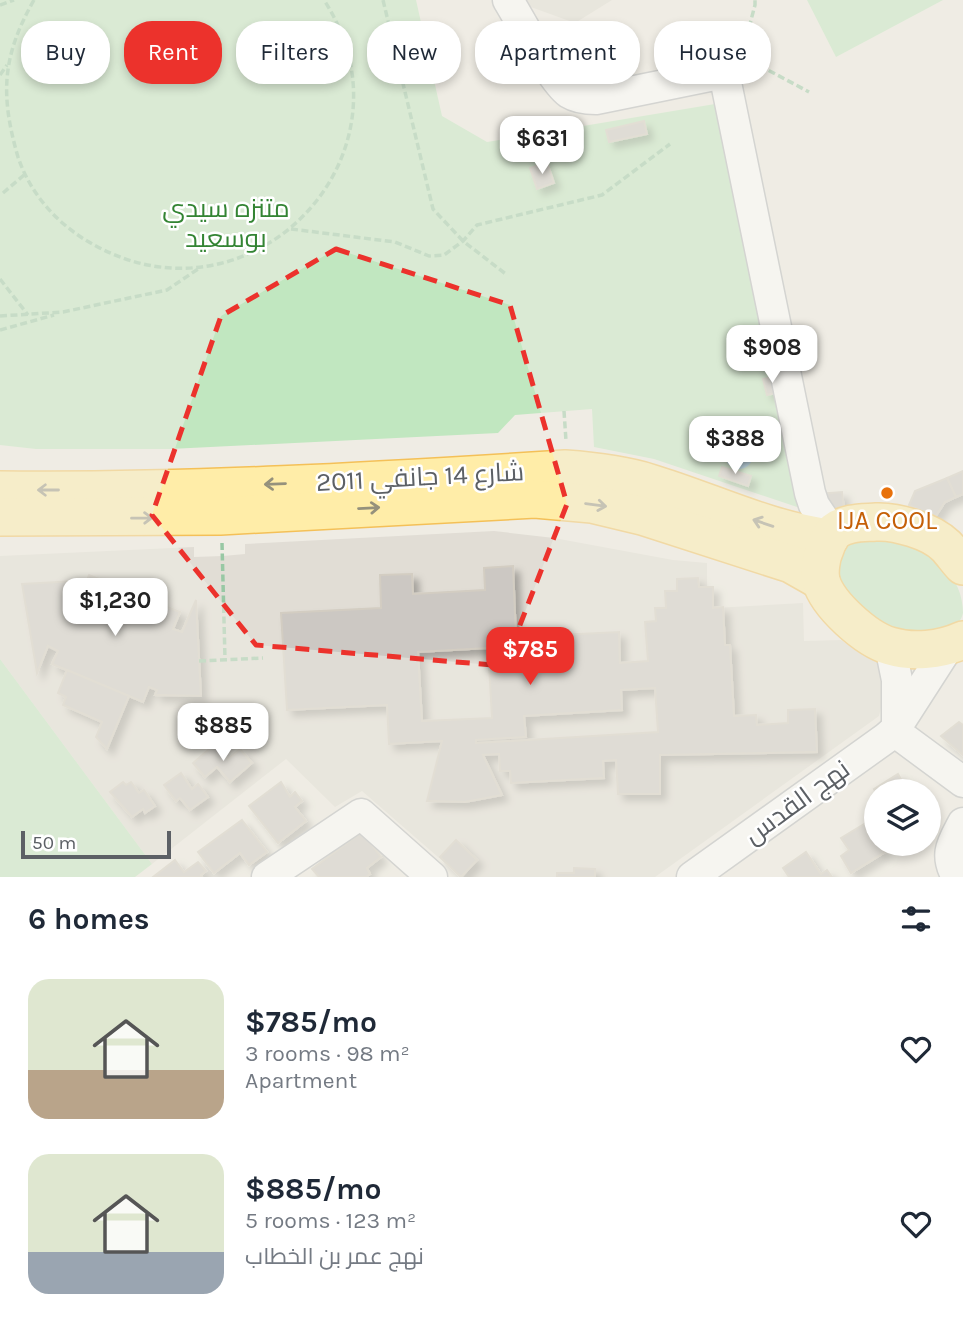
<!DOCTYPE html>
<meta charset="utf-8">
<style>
:root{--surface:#fff;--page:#f2f2f3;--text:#1f2937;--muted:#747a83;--accent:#ec322c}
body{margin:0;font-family:Karla,Cairo,sans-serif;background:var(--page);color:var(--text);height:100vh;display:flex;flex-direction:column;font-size:26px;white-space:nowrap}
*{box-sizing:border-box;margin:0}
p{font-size:23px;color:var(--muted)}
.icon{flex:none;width:38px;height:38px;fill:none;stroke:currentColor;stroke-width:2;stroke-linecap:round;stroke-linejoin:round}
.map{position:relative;height:877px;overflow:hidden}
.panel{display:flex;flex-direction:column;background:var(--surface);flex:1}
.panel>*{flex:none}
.guide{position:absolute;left:21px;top:21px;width:922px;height:63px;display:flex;gap:14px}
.fabs{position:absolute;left:864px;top:779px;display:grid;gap:14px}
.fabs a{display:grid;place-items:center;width:77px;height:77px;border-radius:50%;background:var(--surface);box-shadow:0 4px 10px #0003;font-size:35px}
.scale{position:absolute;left:21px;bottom:18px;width:150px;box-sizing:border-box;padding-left:7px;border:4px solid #5c6065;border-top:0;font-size:19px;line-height:24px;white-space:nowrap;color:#5c6065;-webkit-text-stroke:5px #fff;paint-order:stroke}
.price{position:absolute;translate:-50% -60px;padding:0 16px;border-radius:14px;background:#fff;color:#222;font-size:23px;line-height:46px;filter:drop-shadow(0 2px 4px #0008)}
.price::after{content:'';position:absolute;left:50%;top:42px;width:21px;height:16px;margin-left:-10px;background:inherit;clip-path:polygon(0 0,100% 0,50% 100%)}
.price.selected{background:var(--accent);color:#fff}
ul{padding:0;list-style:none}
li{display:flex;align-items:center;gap:21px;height:175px;padding:0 28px}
li span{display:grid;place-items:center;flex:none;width:196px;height:140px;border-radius:21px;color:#555}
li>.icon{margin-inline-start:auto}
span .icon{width:84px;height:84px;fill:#fffc;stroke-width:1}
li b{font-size:30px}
h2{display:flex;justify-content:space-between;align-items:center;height:84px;padding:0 28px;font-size:30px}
.chip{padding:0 24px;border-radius:28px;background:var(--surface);box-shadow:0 4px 10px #0003;font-size:24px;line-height:63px}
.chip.selected{background:var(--accent);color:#fff}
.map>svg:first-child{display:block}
.education{fill:#e1ddd5}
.green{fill:#c1e7c0}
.water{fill:#a3dbff}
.building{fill:#ccc8c3;stroke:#d3cdc2;stroke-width:2;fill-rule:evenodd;filter:url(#shadow)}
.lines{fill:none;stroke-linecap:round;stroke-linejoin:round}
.minor-casing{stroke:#b4b7bb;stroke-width:33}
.major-casing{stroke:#f4c058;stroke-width:40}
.path{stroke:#98c8a4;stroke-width:3.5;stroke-dasharray:7 3.5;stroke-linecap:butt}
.minor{stroke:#fff;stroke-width:30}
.major{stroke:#ffeda8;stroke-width:37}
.oneway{stroke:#95917c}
.marked{fill:none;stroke:#ec322c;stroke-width:5;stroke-dasharray:14 9;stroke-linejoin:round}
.food-dot{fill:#e8710a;stroke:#fff;stroke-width:2.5}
.labels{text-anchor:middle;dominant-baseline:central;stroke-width:5;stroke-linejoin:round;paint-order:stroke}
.park-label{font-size:26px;fill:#338433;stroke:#fff}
.street-label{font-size:26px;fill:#5c6065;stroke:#fff}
.food-label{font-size:26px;fill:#c56008;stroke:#fff}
</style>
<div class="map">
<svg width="963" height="877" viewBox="0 0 963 877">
<defs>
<filter id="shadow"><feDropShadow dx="6" dy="6" stdDeviation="3.5" flood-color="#0004"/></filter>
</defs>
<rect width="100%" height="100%" fill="#efece4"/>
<g class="education">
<polygon points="525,0 612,0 575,23 528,6"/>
<polygon points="494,531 554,538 673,560 707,563 707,586 713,587 714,608 803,603 804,641 841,640 861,654 871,655 881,664 886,687 879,716 655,877 461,877 362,791 335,807 286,759 152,864 0,659 0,556 194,547 194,557 223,556 245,554 245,544"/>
</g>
<g class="green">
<polygon points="0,0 416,0 442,116 487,142 715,104 801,505 797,507 654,459 594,447 592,409 515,415 498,433 170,449 36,449 0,445"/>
<polygon points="807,0 943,0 836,57"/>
<path d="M 910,535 C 934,556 963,576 963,613 C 962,619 956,626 952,632 L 892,636 L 835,582 L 844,542 Z"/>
<polygon points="0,659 152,864 135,877 0,877"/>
</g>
<circle class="water" cx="739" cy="455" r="14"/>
<g class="building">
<polygon points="644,121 647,134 609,142 606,130"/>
<polygon points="547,162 554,183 537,189 530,168"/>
<polygon points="777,376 780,392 767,395 763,379"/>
<polygon points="722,467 751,476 748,486 719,476"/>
<polygon points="963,471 963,494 956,497 947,478"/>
<polygon points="947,478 956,497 945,502 935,517 909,505 915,491"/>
<polygon points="842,492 844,509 819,510 817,494"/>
<path d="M 513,566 L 516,637 L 619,632 L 620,663 L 648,661 L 645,622 L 656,621 L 655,608 L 666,608 L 665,591 L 677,591 L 677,579 L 698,578 L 699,587 L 713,587 L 713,608 L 723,607 L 725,645 L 730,645 L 734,716 L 756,715 L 757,725 L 788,723 L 788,710 L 815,709 L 817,752 L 660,755 L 660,794 L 618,794 L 616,760 L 603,761 L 604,778 L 511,783 L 510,771 L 500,771 L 499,754 L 483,755 L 502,795 L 465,802 L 427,801 L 442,741 L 389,744 L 387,705 L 287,710 L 281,613 L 381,608 L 380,575 L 412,574 L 413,594 L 485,590 L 484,568 ZM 488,648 L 492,718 L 422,721 L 418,652 ZM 655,688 L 658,732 L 476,743 L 476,740 L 526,737 L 524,716 L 622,710 L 621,690 Z"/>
<polygon points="89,575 180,612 173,629 182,632 196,600 201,696 155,695 157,690 149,687 143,702 52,664 58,651 48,646 37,673 22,584 75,581 70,594 80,598"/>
<polygon points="67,670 129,696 107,749 96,737 102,722 63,705 66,697 58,693"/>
<polygon points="959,722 963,725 963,755 941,736"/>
<polygon points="215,744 228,759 240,749 252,763 230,782 217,767 205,777 193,763"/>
<polygon points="181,773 192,789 198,784 208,797 190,810 180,798 176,801 164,785"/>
<polygon points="898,774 908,791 877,791 877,794 874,789"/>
<polygon points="123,782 126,785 131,782 139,793 144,790 155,806 145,813 143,809 132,817 110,792"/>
<polygon points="281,782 290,797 295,792 302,801 295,807 306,821 278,843 249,806"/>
<polygon points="242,820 267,852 249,865 240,853 214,873 198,852"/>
<polygon points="866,823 877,844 885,852 851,873 841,856 849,850 841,838"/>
<polygon points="362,832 381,857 367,868 370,874 366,877 319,877 312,869"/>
<polygon points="456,840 477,860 461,877 440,857"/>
<polygon points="806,852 821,874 827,870 832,877 789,877 783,868"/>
<polygon points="175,860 184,872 198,862 206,871 201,875 202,877 153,877"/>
<polygon points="574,868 595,869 595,877 557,877 557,873 574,873"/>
</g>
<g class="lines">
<defs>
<g id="minor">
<path d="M 508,0 C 521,21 552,81 569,93 C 577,98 586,99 596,99 L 724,73 L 810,493 L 814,505 L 832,532"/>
<polyline points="890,646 897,680 897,723"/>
<polyline points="894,731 963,782"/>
<polyline points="267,877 361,814 432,877"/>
<polyline points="692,877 886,738 894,731 948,647"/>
<path d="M 957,877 C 944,854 952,844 963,823"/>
</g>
<g id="major">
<path d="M 0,490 C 188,492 377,481 565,469 C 593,471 622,474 650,483 C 710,501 767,530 830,538"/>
<polyline points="0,517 220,516 535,499 592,504 642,516 791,564 821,581"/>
<path d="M 963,566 C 957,560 952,552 946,546 C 931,531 896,521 876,522 C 862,523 847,522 835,531 C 830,535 827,543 825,549 C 821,557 819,572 821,581 C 828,605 866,639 890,646 C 913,653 941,650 963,640"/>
</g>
</defs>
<use href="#minor" class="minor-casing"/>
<use href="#major" class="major-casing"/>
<g class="path">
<path d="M 34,0 C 2,56 0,95 18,157 C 31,196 60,227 96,246 C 255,332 423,152 324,0"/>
<polyline points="383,0 433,209 463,241 507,275"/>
<polyline points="0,5 14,0"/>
<polyline points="741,58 755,5 755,0"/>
<polyline points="748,68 768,70 809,92"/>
<polyline points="0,75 7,65"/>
<polyline points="3,193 24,175"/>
<polyline points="291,229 395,242 429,256 444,255 463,241 477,225 602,195 670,144"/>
<polyline points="0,279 28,315"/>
<polyline points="0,316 63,312 167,290 198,269"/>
<polyline points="0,330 54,315"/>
<polyline points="564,411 566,441"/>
<polyline points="222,543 225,659"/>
<polyline points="199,661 263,658"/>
</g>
<use href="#minor" class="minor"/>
<use href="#major" class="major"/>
</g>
<defs><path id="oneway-shaft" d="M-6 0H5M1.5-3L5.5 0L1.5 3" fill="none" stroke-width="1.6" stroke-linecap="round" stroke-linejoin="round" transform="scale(1.75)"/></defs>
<g class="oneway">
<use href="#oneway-shaft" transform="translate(275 484) rotate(178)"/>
<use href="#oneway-shaft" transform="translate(48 490) rotate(180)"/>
<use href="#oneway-shaft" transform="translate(596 505) rotate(8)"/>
<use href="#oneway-shaft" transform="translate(369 508) rotate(-3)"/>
<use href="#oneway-shaft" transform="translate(142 518) rotate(-1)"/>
<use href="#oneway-shaft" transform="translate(763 523) rotate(-161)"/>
</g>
<path d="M0 0H963V877H0ZM 336,249 L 510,305 L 567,504 L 504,666 L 256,645 L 152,515 L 221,316 Z" fill="#efece4" fill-opacity=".55" fill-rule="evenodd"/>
<path class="marked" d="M 336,249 L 510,305 L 567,504 L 504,666 L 256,645 L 152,515 L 221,316 Z"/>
<circle class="food-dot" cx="887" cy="493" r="7"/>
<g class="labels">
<g class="park-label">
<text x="226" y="208">متنزه سيدي<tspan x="226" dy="30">بوسعيد</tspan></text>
</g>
<g class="street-label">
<text transform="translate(420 477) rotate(-3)">شارع 14 جانفي 2011</text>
<text transform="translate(797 802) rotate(-36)">نهج القدس</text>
</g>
<g class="food-label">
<text x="887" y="520">IJA COOL</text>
</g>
</g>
</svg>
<div class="fabs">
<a><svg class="icon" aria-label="layers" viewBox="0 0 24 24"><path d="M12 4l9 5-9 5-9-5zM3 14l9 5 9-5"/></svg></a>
</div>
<div class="scale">50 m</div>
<b class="price" style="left:542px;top:176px">$631</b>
<b class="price" style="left:772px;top:385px">$908</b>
<b class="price" style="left:735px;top:476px">$388</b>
<b class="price" style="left:115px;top:638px">$1,230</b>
<b class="price selected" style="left:530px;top:687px">$785</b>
<b class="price" style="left:223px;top:763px">$885</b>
<div class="guide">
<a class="chip">Buy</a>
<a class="chip selected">Rent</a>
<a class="chip">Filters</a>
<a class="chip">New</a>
<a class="chip">Apartment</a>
<a class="chip">House</a>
</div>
</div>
<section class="panel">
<h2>6 homes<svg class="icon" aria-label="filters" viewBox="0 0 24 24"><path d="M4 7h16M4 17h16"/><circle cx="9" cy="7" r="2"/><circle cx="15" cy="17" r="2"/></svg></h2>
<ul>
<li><span style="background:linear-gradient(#dfe7d0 65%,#b9a48a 0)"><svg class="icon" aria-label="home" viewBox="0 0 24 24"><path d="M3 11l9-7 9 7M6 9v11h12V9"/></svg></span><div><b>$785/mo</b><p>3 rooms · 98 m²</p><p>Apartment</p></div><svg class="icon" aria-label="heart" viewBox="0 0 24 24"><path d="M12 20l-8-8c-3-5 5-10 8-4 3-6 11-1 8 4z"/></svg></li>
<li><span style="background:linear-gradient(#dfe7d0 70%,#9aa5b1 0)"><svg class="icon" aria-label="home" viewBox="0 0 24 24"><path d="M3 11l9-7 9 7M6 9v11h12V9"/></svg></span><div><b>$885/mo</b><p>5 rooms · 123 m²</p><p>نهج عمر بن الخطاب</p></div><svg class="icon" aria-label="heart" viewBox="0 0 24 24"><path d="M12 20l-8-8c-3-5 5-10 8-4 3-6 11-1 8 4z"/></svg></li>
</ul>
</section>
